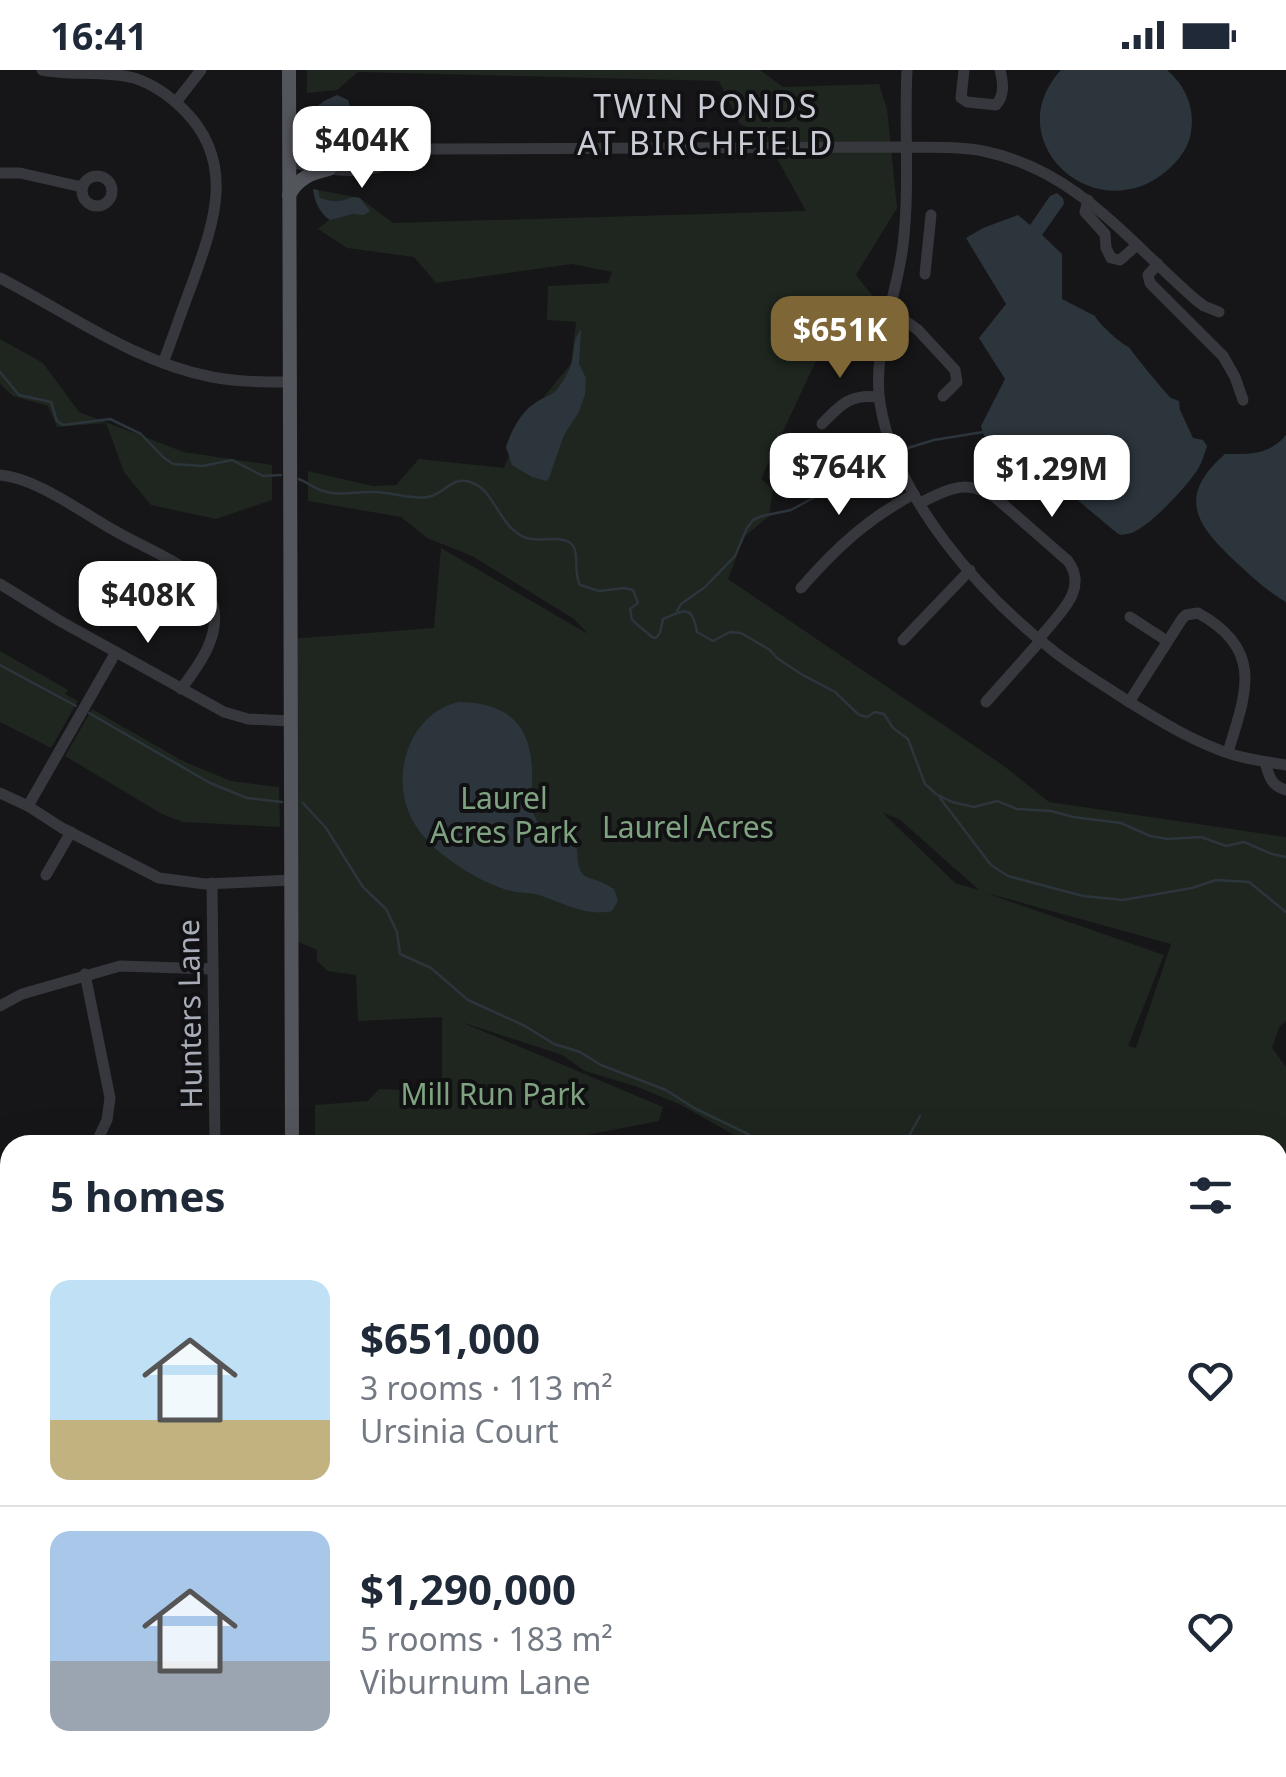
<!DOCTYPE html>
<meta charset="utf-8">
<style>
:root{--surface:#fff;--page:#f2f2f3;--text:#1f2937;--muted:#747a83;--line:#e0e1e3;--accent:#7e6636}
body{margin:0;font-family:"Noto Sans",sans-serif;background:var(--page);color:var(--text);height:100vh;display:flex;flex-direction:column;font-size:38px;white-space:nowrap}
*{box-sizing:border-box;margin:0}
p{font-size:32px;color:var(--muted)}
.icon{flex:none;width:55px;height:55px;fill:none;stroke:currentColor;stroke-width:2;stroke-linecap:round;stroke-linejoin:round}
.map{position:relative;flex:1;overflow:hidden}
.panel{position:absolute;left:0px;top:1065px;width:1288px;height:642px;display:flex;flex-direction:column;background:var(--surface);border-radius:30px 30px 0 0;box-shadow:0 10px 40px #0002}
.panel>*{flex:none}
.price{position:absolute;translate:-50% -85px;padding:0 22px;border-radius:20px;background:#fff;color:#222;font-size:32px;line-height:65px;filter:drop-shadow(0 2px 5px #0008)}
.price::after{content:'';position:absolute;left:50%;top:60px;width:30px;height:22px;margin-left:-15px;background:inherit;clip-path:polygon(0 0,100% 0,50% 100%)}
.price.active{background:var(--accent);color:#fff}
ul{padding:0;list-style:none}
li{display:flex;align-items:center;gap:30px;height:250px;padding:0 50px}
li+li{border-top:2px solid var(--line)}
li span{display:grid;place-items:center;flex:none;width:280px;height:200px;border-radius:20px;color:#555}
li>.icon{margin-inline-start:auto}
span .icon{width:120px;height:120px;fill:#fffc;stroke-width:1}
li b{font-size:42px}
h2{display:flex;justify-content:space-between;align-items:center;height:120px;padding:0 50px;font-size:42px}
.status{display:flex;justify-content:space-between;align-items:center;height:70px;padding:0 50px;background:var(--surface);direction:ltr}
.status svg{height:28px;fill:currentColor}
.map>svg:first-child{display:block}
.green{fill:#1e261f;fill-rule:evenodd}
.water{fill:#2c353c}
.lines{fill:none;stroke-linecap:round;stroke-linejoin:round}
.stream{stroke:#2c353c;stroke-width:2.5}
.minor{stroke:#37383d;stroke-width:11}
.major{stroke:#53555c;stroke-width:14}
.labels{text-anchor:middle;dominant-baseline:central;stroke-width:8;stroke-linejoin:round;paint-order:stroke}
.park-label{font-size:30px;fill:#7fa381;stroke:#111113}
.street-label{font-size:30px;fill:#a8adb8;stroke:#111113}
.neighbourhood-label{font-size:32px;letter-spacing:2.5px;fill:#c9ccd4;stroke:#111113}
</style>
<div class="status"><b>16:41</b><svg viewBox="0 0 49 12"><path d="M0 12V9h3v3zM5 12V6h3v6zM10 12V3h3v9zM15 12V0h3v12zM26 1h20v11H26zM47 4h2v5h-2z"/></svg></div>
<div class="map">
<svg width="1286" height="1707" viewBox="0 0 1286 1707">
<rect width="100%" height="100%" fill="#161618"/>
<g class="green">
<path d="M 307,0 L 760,0 L 783,17 L 879,14 L 887,39 L 897,138 L 856,205 L 876,230 L 840,247 L 821,280 L 761,409 L 773,419 L 769,446 L 744,467 L 728,509 L 1004,696 L 1049,732 L 1286,767 L 1286,951 L 1279,957 L 1272,978 L 1286,997 L 1286,1550 L 1278,1564 L 1278,1075 L 752,1075 L 679,1034 L 635,1016 L 585,1001 L 562,985 L 461,952 L 663,1037 L 659,1051 L 581,1066 L 568,1075 L 315,1075 L 315,1035 L 368,1031 L 379,1019 L 442,1022 L 442,947 L 358,951 L 356,905 L 328,901 L 317,891 L 317,880 L 292,869 L 290,569 L 434,558 L 441,478 L 588,564 L 574,549 L 472,486 L 427,468 L 401,447 L 308,431 L 308,401 L 373,416 L 396,415 L 419,389 L 504,398 L 522,353 L 571,294 L 576,252 L 547,250 L 548,216 L 608,213 L 612,202 L 572,194 L 436,213 L 414,187 L 347,178 L 318,159 L 330,149 L 313,119 L 360,128 L 393,153 L 806,141 L 764,65 L 740,54 L 719,11 L 358,2 L 337,20 L 307,23 ZM 883,743 L 899,749 L 979,820 L 955,813 ZM 986,823 L 1171,874 L 1136,978 L 1128,976 L 1164,885 Z"/>
<polygon points="0,269 43,293 79,342 184,382 272,395 272,430 216,449 151,435 124,402 106,353 57,357 48,336 13,326 0,314"/>
<polygon points="0,581 68,620 65,624 78,631 51,678 0,652"/>
<polygon points="92,639 183,691 231,711 279,717 280,757 183,752 162,744 65,686"/>
<polygon points="0,1321 10,1330 10,1682 0,1682"/>
<polygon points="341,1698 1193,1698 1185,1707 375,1707"/>
</g>
<g class="water">
<path d="M 1061,0 L 1167,0 C 1186,16 1195,38 1191,62 C 1188,81 1175,95 1160,106 C 1089,156 998,68 1061,0 Z"/>
<path d="M 337,25 L 348,30 L 353,46 L 351,50 C 340,56 325,56 315,49 L 314,39 L 324,31 Z"/>
<path d="M 313,119 L 318,120 L 320,128 C 325,129 331,132 337,131 C 347,131 350,125 360,128 L 370,141 L 364,145 L 353,144 L 330,150 C 320,144 314,130 313,119 Z"/>
<path d="M 1057,123 L 1063,128 L 1064,134 L 1042,165 L 1062,184 L 1062,229 L 1095,246 C 1098,253 1122,275 1129,277 C 1131,281 1167,325 1171,328 C 1174,329 1176,330 1179,331 L 1180,340 L 1193,368 L 1203,370 L 1207,376 C 1205,383 1202,392 1198,399 C 1188,415 1146,462 1127,464 C 1119,466 1119,464 1112,459 L 1017,379 L 998,366 L 984,366 L 981,356 L 1005,309 L 979,268 L 1006,234 L 966,168 L 983,158 L 1018,145 L 1030,155 L 1050,126 Z"/>
<path d="M 581,260 L 579,294 L 586,308 L 585,324 L 579,342 L 564,365 L 549,408 L 546,411 L 532,407 L 512,395 L 506,377 C 512,359 521,341 538,331 C 545,327 553,325 558,318 C 562,313 568,303 570,297 C 576,284 571,271 581,260 Z"/>
<path d="M 1286,365 L 1286,532 C 1268,522 1252,507 1237,493 C 1196,455 1176,427 1225,384 C 1250,384 1269,385 1286,365 Z"/>
<path d="M 459,632 C 509,633 532,655 532,705 C 533,717 529,733 534,745 C 542,763 562,768 577,779 C 578,817 588,801 614,819 L 618,831 L 612,841 C 587,847 563,833 539,825 C 531,823 524,823 516,822 C 490,817 462,800 442,784 C 429,774 415,758 409,743 C 391,700 412,642 459,632 Z"/>
</g>
<g class="lines">
<g class="stream">
<polyline points="0,302 19,325 51,332 57,351 63,355 110,349 141,364 163,387 173,394 203,396 232,390 263,406 281,405"/>
<polyline points="898,381 934,370 983,362"/>
<path d="M 299,409 C 306,412 313,417 320,420 C 338,427 356,421 374,422 C 392,422 410,430 428,427 C 445,424 451,406 470,412 C 492,418 498,450 517,463 C 529,472 540,469 554,469 C 588,468 570,498 580,515 L 599,521 L 624,518 L 633,520 L 638,533 L 630,539 L 632,550 L 652,567 L 656,568 L 660,563 L 663,549 C 685,540 692,534 697,562 L 713,571 L 730,562 L 741,563 L 770,580 L 777,588 L 801,604 L 835,622 L 859,645 L 867,647 L 875,642 L 884,644 L 893,658 L 908,669 L 925,714 L 936,724 L 952,732 L 974,737 L 997,731 L 1017,739 L 1051,741 L 1073,747 L 1121,753 L 1150,766 L 1168,769 L 1201,767 L 1226,776 L 1244,772 L 1272,784 L 1286,787"/>
<polyline points="677,541 681,534 705,517 735,486 747,458 753,450 762,446 791,440 862,401 871,392 891,383"/>
<polyline points="0,595 76,636"/>
<polyline points="89,643 210,713 247,728 282,732"/>
<polyline points="940,728 991,795 1008,806 1083,826 1123,830 1192,818 1216,810 1249,812 1286,842"/>
<polyline points="303,733 326,758 363,817 386,839 397,862 400,884 431,898 468,930 525,956 554,974 580,982 601,995 666,1020 694,1038 748,1064 762,1075"/>
<polyline points="904,1075 920,1046"/>
<polyline points="0,1475 10,1488"/>
<polyline points="997,1698 1008,1707"/>
<polyline points="656,1701 666,1705 705,1698"/>
</g>
<g class="minor">
<path d="M 42,0 C 72,6 104,0 134,8 C 153,14 171,27 185,41 C 237,94 213,155 192,214 C 182,240 173,267 163,293"/>
<path d="M 907,0 C 904,58 910,117 903,175 C 897,227 872,280 880,333 C 895,429 981,525 1056,583 C 1078,600 1102,614 1126,630 C 1160,651 1195,673 1234,685 C 1251,690 1269,692 1286,695"/>
<path d="M 964,0 L 961,28 L 967,32 L 996,35 C 1005,25 1003,12 1000,0"/>
<polyline points="176,32 201,0"/>
<path d="M 290,75 L 425,79 L 906,77 C 931,78 958,76 983,81 C 1077,100 1128,171 1196,230 L 1204,236 L 1219,242"/>
<path d="M 289,92 C 345,103 368,107 421,81"/>
<polyline points="0,103 20,103 82,117"/>
<circle cx="97" cy="121" r="15"/>
<polyline points="1088,130 1085,142 1105,164 1106,178 1111,188 1120,190 1137,175"/>
<polyline points="1158,194 1148,205 1150,213 1223,286 1235,307 1243,330"/>
<polyline points="925,204 931,145"/>
<path d="M 0,208 C 70,244 134,292 212,307 C 238,312 265,312 291,312"/>
<polyline points="888,249 907,252 918,260 955,300 957,312 943,326"/>
<path d="M 822,354 C 841,334 850,324 879,327"/>
<path d="M 0,405 C 37,408 84,444 117,462 C 143,477 175,489 197,509 C 205,516 210,525 213,535 C 221,566 199,595 181,619"/>
<path d="M 920,433 C 949,419 966,408 996,428 L 1068,491 C 1090,521 1056,546 1039,569"/>
<polyline points="0,514 60,551 224,642 248,649 291,651"/>
<path d="M 801,518 C 836,478 867,449 914,424"/>
<polyline points="1130,547 1167,571"/>
<polyline points="903,570 970,500"/>
<polyline points="986,632 1041,570"/>
<path d="M 1129,632 L 1182,549 L 1186,545 L 1198,543 C 1265,580 1246,623 1228,682"/>
<path d="M 1265,692 C 1269,706 1271,716 1286,720"/>
<polyline points="0,723 28,736 62,758 159,808 205,814 292,810"/>
<polyline points="28,736 116,582"/>
<polyline points="46,805 71,762"/>
<polyline points="212,813 215,1075"/>
<polyline points="85,904 110,1028 107,1050 97,1071"/>
<polyline points="0,936 22,924 120,896 213,899"/>
<polyline points="0,1240 10,1250"/>
<polyline points="1278,1568 1286,1553"/>
<polyline points="1188,1707 1195,1698"/>
</g>
<g class="major">
<polyline points="289,0 292,1075"/>
<path d="M 289,125 C 298,108 311,103 329,99"/>
<polyline points="293,1698 293,1707"/>
</g>
</g>
<g class="labels">
<g class="park-label">
<text x="504" y="727">Laurel<tspan x="504" dy="34">Acres Park</tspan></text>
<text x="688" y="756">Laurel Acres</text>
<text x="493" y="1023">Mill Run Park</text>
</g>
<g class="street-label">
<text transform="translate(189 944) rotate(-91)">Hunters Lane</text>
</g>
<g class="neighbourhood-label">
<text x="706" y="35">TWIN PONDS<tspan x="706" dy="37">AT BIRCHFIELD</tspan></text>
</g>
</g>
</svg>
<b class="price" style="left:362px;top:121px">$404K</b>
<b class="price active" style="left:840px;top:311px">$651K</b>
<b class="price" style="left:839px;top:448px">$764K</b>
<b class="price" style="left:1052px;top:450px">$1.29M</b>
<b class="price" style="left:148px;top:576px">$408K</b>
<section class="panel">
<h2>5 homes<svg class="icon" aria-label="filters" viewBox="0 0 24 24"><path d="M4 7h16M4 17h16"/><circle cx="9" cy="7" r="2"/><circle cx="15" cy="17" r="2"/></svg></h2>
<ul>
<li><span style="background:linear-gradient(#bfe0f5 70%,#c2b280 0)"><svg class="icon" aria-label="home" viewBox="0 0 24 24"><path d="M3 11l9-7 9 7M6 9v11h12V9"/></svg></span><div><b>$651,000</b><p>3 rooms · 113 m²</p><p>Ursinia Court</p></div><svg class="icon" aria-label="heart" viewBox="0 0 24 24"><path d="M12 20l-8-8c-3-5 5-10 8-4 3-6 11-1 8 4z"/></svg></li>
<li><span style="background:linear-gradient(#a9c7e8 65%,#9aa5b1 0)"><svg class="icon" aria-label="home" viewBox="0 0 24 24"><path d="M3 11l9-7 9 7M6 9v11h12V9"/></svg></span><div><b>$1,290,000</b><p>5 rooms · 183 m²</p><p>Viburnum Lane</p></div><svg class="icon" aria-label="heart" viewBox="0 0 24 24"><path d="M12 20l-8-8c-3-5 5-10 8-4 3-6 11-1 8 4z"/></svg></li>
</ul>
</section>
</div>
